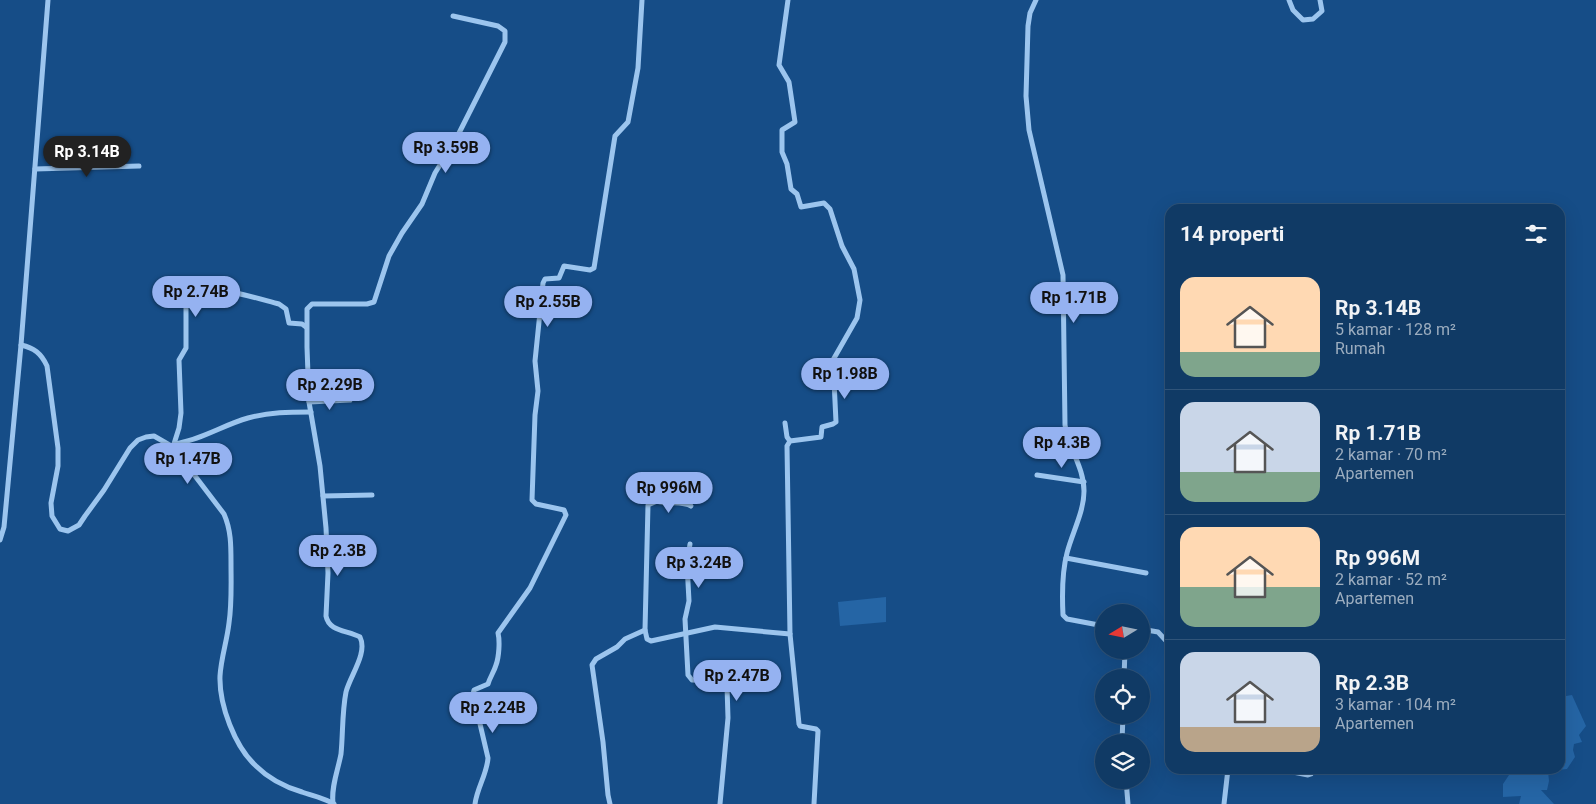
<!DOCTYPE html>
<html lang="id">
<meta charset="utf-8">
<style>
:root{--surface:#103a65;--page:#1e456e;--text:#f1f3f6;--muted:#9cadbf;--line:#305479;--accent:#95b2f1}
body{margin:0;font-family:Roboto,sans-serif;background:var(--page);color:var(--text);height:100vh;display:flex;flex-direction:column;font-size:19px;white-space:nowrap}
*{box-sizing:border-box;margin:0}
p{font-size:16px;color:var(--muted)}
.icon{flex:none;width:28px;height:28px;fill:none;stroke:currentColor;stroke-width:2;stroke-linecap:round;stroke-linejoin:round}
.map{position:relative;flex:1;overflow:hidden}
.drawer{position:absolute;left:1165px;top:204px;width:400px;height:570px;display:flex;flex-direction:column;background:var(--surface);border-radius:15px;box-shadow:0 5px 20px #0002,0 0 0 1px var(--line)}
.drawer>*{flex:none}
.needle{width:32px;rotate:260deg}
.buttons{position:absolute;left:1095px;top:604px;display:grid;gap:10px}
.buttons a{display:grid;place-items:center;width:55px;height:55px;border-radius:50%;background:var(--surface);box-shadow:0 5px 20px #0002,0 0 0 1px var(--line);font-size:25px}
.price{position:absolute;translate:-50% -42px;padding:0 11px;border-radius:18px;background:var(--accent);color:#111;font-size:16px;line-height:32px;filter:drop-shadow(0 1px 2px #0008)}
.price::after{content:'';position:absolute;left:50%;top:30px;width:15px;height:11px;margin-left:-8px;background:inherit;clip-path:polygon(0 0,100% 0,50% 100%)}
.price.active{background:#222;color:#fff}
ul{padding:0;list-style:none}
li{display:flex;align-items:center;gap:15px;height:125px;padding:0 15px}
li+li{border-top:1px solid var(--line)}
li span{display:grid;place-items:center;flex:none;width:140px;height:100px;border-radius:15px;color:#555}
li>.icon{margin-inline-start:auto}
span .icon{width:60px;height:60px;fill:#fffc;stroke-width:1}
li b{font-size:21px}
h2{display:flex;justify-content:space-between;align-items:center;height:60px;padding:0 15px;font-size:21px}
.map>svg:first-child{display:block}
.green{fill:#2565a5}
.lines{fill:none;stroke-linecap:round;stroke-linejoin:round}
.minor{stroke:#9cc5ee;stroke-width:5}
</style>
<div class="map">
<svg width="1596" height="804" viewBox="0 0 1596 804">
<rect width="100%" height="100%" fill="#164d87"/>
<g class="green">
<polygon points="886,597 886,622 840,626 838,602"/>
<polygon points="1572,695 1586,726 1579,735 1582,742 1574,744 1573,750 1575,757 1567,769 1548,771 1549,781 1547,790 1541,790 1554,804 1519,804 1521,796 1503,797 1503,784 1513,769 1560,769 1560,697"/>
</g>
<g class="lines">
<g class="minor">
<polyline points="788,0 779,65 789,82 795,122 782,130 782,152 787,164 791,189 797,194 801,207 824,203 830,209 842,246 854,269 860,300 857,318 833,360 836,422 833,424 822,427 821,437 790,441 787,446 790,634 799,724 800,726 816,729 818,731 814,804"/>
<path d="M 1036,0 L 1030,13 L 1028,26 L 1026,96 L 1029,130 L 1063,275 L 1065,425 C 1068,448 1084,467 1084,491 C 1084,512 1072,533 1067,553 C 1062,572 1062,595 1063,615 L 1067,619 L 1104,626"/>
<polyline points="1289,0 1293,10 1303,20 1313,19 1322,11 1320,0"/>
<polyline points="35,169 139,166"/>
<path d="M 21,345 C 34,348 41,353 47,366 L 58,448 L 58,466 L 51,503 L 52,516 L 60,529 L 68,531 L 79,525 L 85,516 L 104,490 L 130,448 L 138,440 L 146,437 L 154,436 L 173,447 L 224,514 C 231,530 231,545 231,563 C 231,583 232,603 229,623 C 227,641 221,658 220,676 C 219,705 235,747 256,766 C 268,778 285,787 302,792 C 313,796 324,798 334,804"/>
<polyline points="309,402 350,400"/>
<polyline points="785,423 787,437 790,441"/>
<path d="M 174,444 C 201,440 223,425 248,418 C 269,412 290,412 311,412"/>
<path d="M 173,447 L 179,428 L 181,413 L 179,360 L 186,348 L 186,296 L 188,292 C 204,281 259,299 279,304 L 286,309 L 289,323 L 302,324 L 306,327"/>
<polyline points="1037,475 1084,482"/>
<polyline points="699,479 661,484 657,501 648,505 645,630 647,639 651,641 715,627 790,634"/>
<polyline points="323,496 372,495"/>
<path d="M 657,501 C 667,504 685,501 691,506"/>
<polyline points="0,540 4,527 21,345 48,0"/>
<polyline points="690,544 687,564 689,601 685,619 688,675 692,680 723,681 725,681 727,686 728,718 720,804"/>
<polyline points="1066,558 1146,573"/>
<polyline points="1141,629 1158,632 1170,645"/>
<polyline points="1124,678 1125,650"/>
<polyline points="1122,742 1123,715"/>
<polyline points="1278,769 1308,775 1311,774 1313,769"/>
<polyline points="1126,780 1128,804"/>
<path d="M 333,803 C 331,787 338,770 341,754 C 343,734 342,712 346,692 C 350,676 368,653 360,637 C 348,630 329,632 326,616 L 328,573 L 326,528 L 320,466 L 309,402 L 307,347 L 307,309 L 312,304 L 367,304 L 374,302 L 389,256 L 402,233 L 422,204 L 435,173 L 456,139 L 505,42 L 505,31 L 498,26 L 453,16"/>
<path d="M 475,804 C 477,788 487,774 488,758 L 473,694 L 474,690 L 488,684 C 490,677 494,672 496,665 C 499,657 500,641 498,633 L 530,588 L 566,515 L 564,510 L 536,504 L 532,500 L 535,415 L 538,391 L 535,361 L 543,283 L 545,279 L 559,278 L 564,266 L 590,270 L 594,268 L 615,136 L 628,122 L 638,68 L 642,0"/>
<polyline points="610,804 608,795 603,742 592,665 596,659 617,647 625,639 645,630"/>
<polyline points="1224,804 1228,769"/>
</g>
</g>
</svg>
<div class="buttons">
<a><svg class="needle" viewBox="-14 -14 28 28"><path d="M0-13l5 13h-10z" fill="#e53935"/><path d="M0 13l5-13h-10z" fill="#9cadbf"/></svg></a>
<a><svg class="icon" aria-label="locate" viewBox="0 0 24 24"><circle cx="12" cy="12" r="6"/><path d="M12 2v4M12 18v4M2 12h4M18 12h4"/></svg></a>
<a><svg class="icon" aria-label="layers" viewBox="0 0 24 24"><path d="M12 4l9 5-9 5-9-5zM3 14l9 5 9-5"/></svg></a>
</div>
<b class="price" style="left:446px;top:174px">Rp 3.59B</b>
<b class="price active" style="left:87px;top:178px">Rp 3.14B</b>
<b class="price" style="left:196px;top:318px">Rp 2.74B</b>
<b class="price" style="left:1074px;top:324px">Rp 1.71B</b>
<b class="price" style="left:548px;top:328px">Rp 2.55B</b>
<b class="price" style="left:845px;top:400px">Rp 1.98B</b>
<b class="price" style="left:330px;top:411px">Rp 2.29B</b>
<b class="price" style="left:1062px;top:469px">Rp 4.3B</b>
<b class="price" style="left:188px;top:485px">Rp 1.47B</b>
<b class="price" style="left:669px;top:514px">Rp 996M</b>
<b class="price" style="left:338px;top:577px">Rp 2.3B</b>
<b class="price" style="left:699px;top:589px">Rp 3.24B</b>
<b class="price" style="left:737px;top:702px">Rp 2.47B</b>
<b class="price" style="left:493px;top:734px">Rp 2.24B</b>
<section class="drawer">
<h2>14 properti<svg class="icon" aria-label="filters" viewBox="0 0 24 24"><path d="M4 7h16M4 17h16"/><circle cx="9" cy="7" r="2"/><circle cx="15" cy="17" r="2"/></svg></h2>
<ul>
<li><span style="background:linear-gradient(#ffd9b3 75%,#7fa58c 0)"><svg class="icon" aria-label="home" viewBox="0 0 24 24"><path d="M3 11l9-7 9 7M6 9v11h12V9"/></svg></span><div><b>Rp 3.14B</b><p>5 kamar · 128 m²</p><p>Rumah</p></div></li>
<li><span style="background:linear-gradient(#c9d6e8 70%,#7fa58c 0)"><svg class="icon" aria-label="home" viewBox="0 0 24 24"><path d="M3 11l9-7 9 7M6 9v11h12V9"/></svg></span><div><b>Rp 1.71B</b><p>2 kamar · 70 m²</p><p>Apartemen</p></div></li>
<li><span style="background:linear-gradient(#ffd9b3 60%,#7fa58c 0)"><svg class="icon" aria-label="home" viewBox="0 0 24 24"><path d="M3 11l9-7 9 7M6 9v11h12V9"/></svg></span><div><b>Rp 996M</b><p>2 kamar · 52 m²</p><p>Apartemen</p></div></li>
<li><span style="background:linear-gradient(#c9d6e8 75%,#b9a48a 0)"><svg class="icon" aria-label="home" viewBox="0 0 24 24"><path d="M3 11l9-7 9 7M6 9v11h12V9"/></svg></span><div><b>Rp 2.3B</b><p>3 kamar · 104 m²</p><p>Apartemen</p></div></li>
</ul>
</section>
</div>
